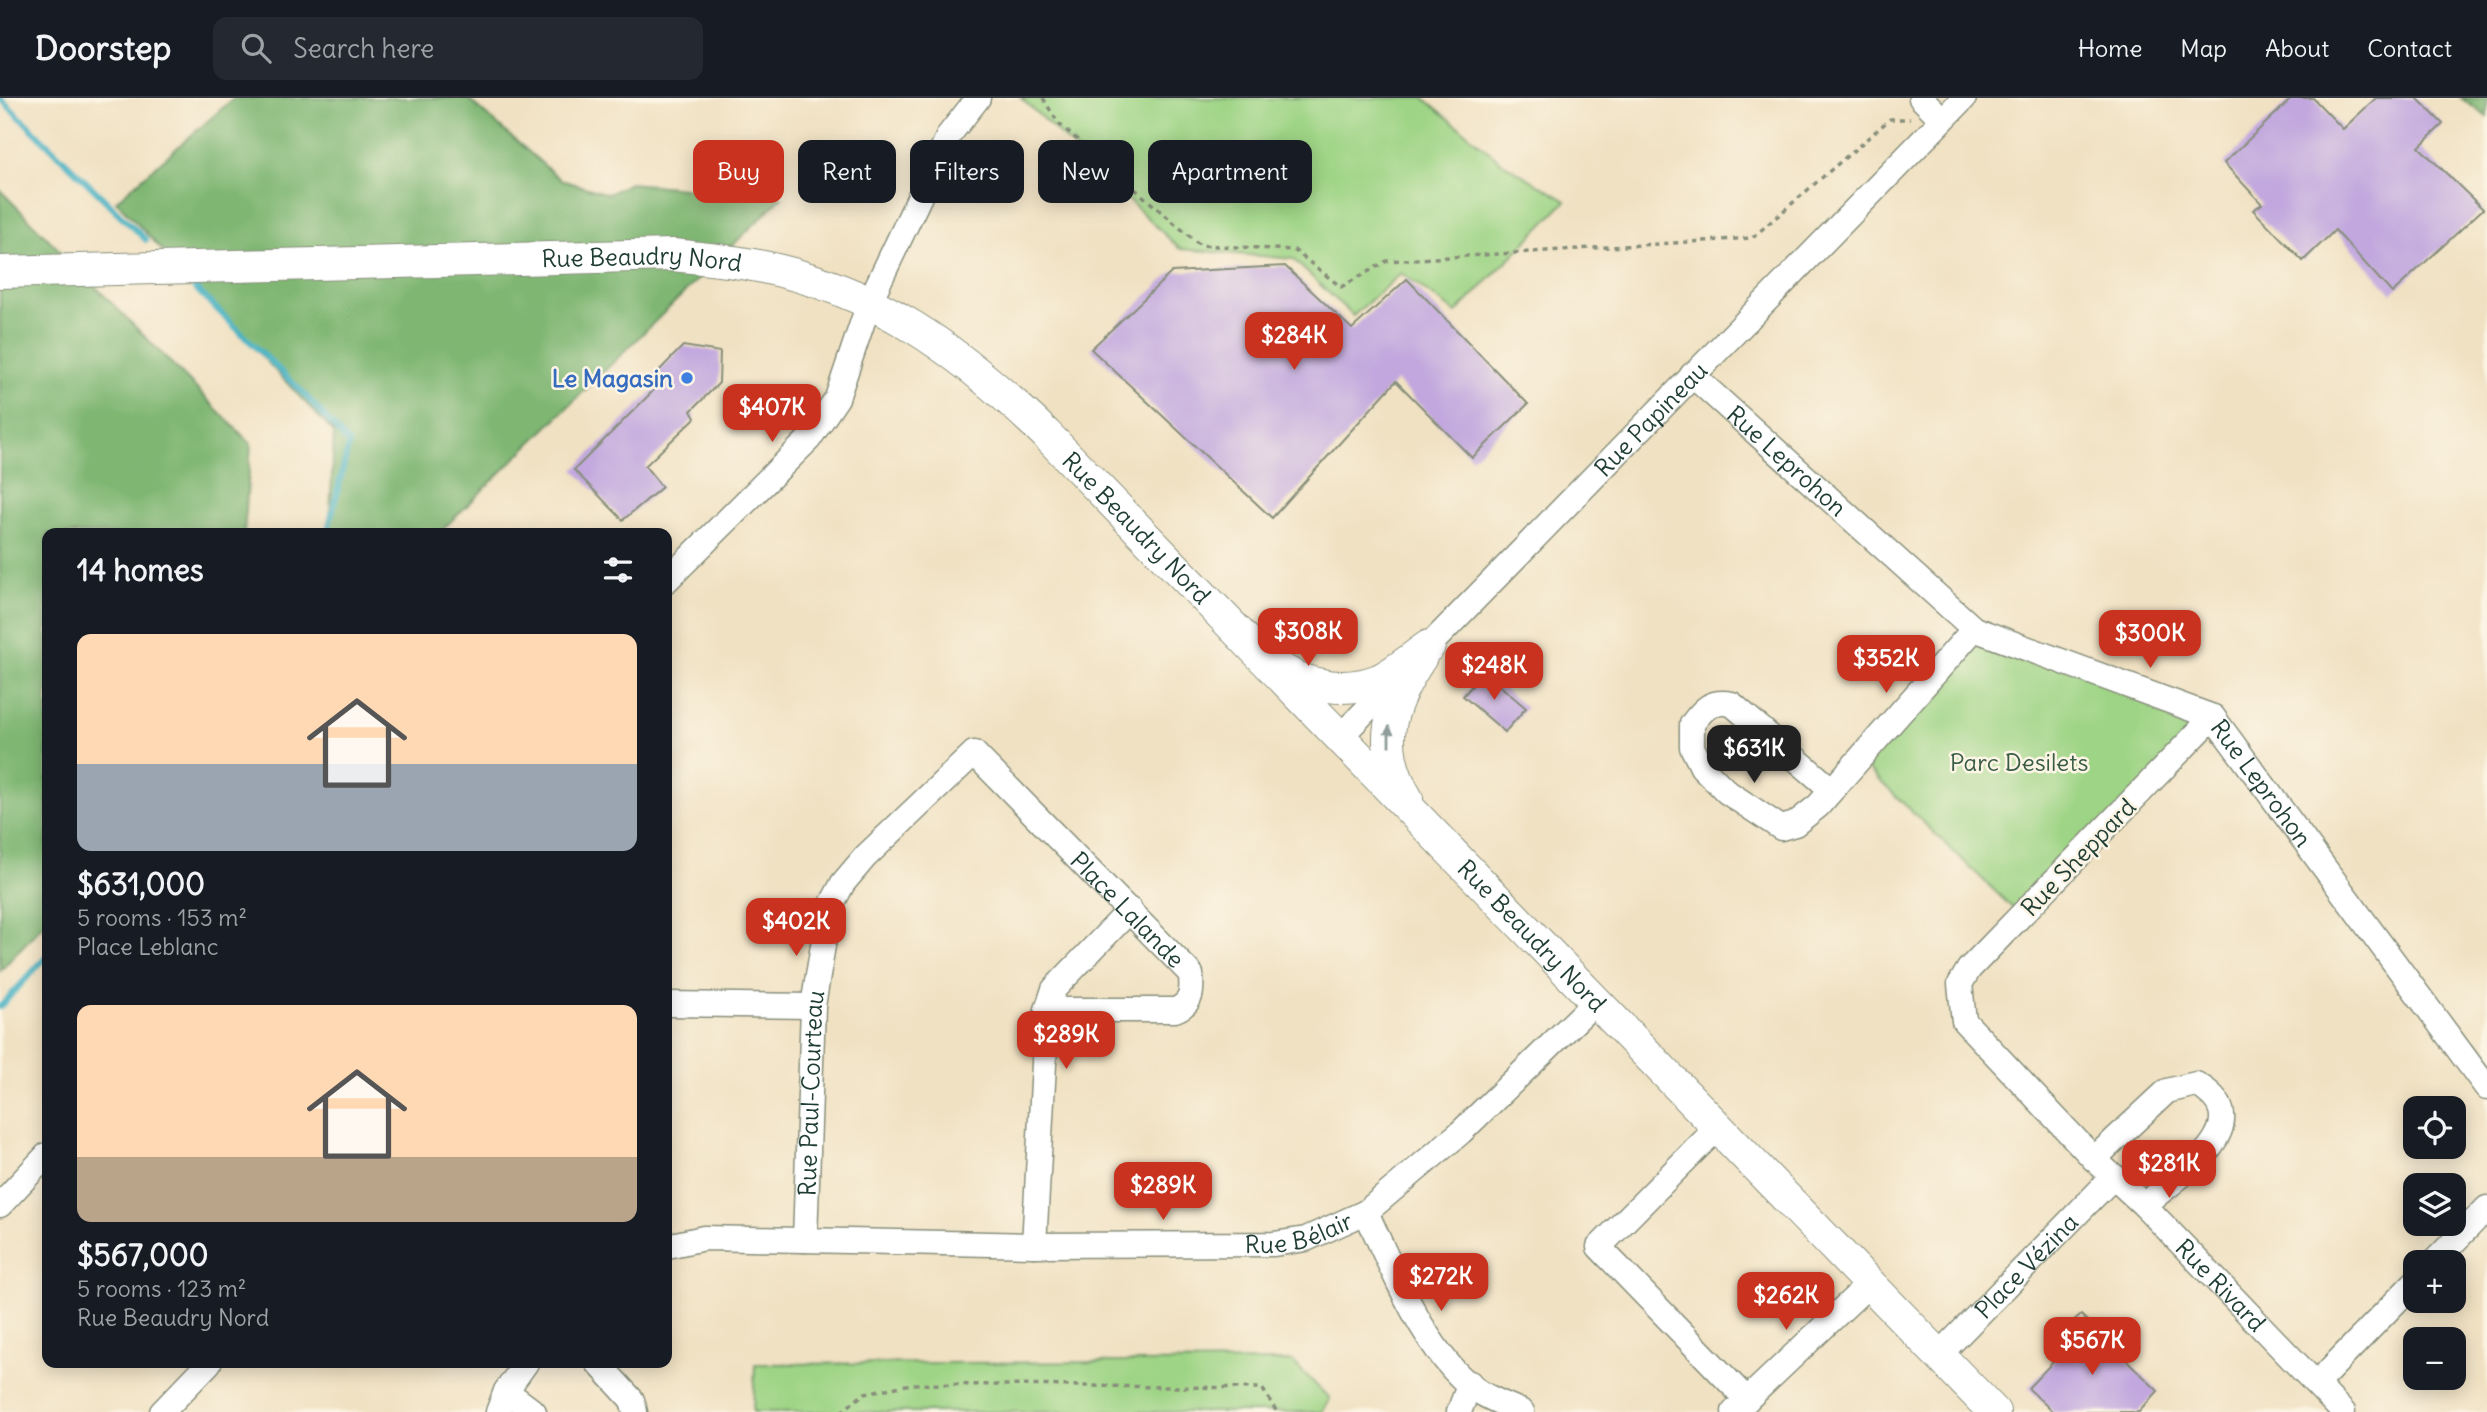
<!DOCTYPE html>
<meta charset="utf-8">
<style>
:root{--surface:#171b24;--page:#242831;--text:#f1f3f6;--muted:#9ea1a6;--line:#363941;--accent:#c8321e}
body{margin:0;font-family:Delius,sans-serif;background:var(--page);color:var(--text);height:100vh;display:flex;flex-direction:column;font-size:26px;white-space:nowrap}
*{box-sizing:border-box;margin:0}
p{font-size:23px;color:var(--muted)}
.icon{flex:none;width:38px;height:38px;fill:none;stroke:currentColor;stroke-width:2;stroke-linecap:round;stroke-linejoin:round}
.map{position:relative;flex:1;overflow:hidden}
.sheet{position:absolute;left:42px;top:430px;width:630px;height:840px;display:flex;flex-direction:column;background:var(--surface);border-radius:14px;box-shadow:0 4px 18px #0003}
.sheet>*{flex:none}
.guide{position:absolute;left:693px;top:42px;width:665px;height:63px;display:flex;gap:14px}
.buttons{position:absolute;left:2403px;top:998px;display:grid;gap:14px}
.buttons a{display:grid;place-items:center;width:63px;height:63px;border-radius:14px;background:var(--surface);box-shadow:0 4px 18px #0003;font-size:35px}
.price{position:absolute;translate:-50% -60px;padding:0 16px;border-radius:14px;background:var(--accent);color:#fff;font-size:23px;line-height:46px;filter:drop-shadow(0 2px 4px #0008)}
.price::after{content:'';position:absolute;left:50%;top:42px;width:21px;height:16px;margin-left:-10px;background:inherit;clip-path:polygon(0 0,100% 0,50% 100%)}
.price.selected{background:#222;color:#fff}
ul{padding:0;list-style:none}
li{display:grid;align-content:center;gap:14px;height:371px;padding:0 35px}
li span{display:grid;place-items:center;height:217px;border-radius:14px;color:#555}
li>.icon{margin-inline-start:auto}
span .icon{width:126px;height:126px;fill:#fffc;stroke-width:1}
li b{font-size:30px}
h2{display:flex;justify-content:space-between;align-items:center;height:84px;padding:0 35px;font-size:30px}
.tag{padding:0 24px;border-radius:14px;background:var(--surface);box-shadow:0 4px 18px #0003;font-size:24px;line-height:63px}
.tag.selected{background:var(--accent);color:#fff}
header{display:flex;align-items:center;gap:42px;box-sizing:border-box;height:98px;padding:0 35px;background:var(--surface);border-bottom:2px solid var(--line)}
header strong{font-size:33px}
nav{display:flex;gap:38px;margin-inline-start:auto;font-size:24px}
.search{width:490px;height:63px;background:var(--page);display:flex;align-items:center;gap:18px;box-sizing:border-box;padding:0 24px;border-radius:14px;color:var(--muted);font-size:26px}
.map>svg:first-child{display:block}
.green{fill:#9ed485;stroke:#5e885c;stroke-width:2}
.forest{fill:#7eb672;stroke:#4e7a53;stroke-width:2}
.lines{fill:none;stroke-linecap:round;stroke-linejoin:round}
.stream{stroke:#45b1c3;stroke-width:6}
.building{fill:#c1a7de}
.minor-casing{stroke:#888f7b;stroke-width:27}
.major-casing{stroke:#888f7b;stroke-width:34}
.path{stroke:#888f7b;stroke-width:3.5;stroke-dasharray:5 5;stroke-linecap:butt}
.minor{stroke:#fff;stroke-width:24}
.major{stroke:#fff;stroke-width:32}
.oneway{fill:#8f9e9a}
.shop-dot{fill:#3f7fe0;stroke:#fcf5e5;stroke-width:2.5}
.labels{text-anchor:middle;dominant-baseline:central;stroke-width:5;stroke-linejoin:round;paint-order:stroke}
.street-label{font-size:24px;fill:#1f3d34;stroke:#fcf5e5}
.shop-label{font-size:24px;font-weight:bold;fill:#366cbe;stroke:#fcf5e5;text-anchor:end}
.park-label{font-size:24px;fill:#385b44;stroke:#fcf5e5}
</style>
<header>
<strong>Doorstep</strong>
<div class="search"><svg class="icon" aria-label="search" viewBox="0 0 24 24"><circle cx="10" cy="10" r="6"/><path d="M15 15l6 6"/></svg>Search here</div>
<nav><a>Home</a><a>Map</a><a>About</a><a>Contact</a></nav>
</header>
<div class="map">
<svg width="2487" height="1314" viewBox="0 0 2487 1314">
<rect width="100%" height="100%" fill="#fcf5e5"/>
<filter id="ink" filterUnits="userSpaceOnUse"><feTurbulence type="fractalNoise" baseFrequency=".0143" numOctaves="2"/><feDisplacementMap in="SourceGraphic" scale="14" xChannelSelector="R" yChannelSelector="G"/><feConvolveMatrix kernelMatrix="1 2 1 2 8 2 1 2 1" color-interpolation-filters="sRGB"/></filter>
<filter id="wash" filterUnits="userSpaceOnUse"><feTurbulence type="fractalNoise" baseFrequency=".00686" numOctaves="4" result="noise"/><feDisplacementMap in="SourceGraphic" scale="28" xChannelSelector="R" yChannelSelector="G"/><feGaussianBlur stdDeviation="1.57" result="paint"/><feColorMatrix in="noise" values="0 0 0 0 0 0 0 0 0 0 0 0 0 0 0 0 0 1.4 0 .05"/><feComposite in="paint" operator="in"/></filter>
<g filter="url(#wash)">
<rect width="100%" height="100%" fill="#f0e1c2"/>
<g class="green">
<polygon points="1021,0 1424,0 1503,65 1566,103 1456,215 1401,175 1353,218 1293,161 1180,151"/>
<polygon points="1974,531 2213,619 2021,818 1859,663"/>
<polygon points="1292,1263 1330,1301 1322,1314 753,1314 755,1266"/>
</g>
<g class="forest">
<polygon points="234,0 467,0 561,82 608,96 630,85 782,99 438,436 329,436 334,335 116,103"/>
<polygon points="2461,0 2487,0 2487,19"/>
<polygon points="0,92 251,346 244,436 47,436 47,822 0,873"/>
</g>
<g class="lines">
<g class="stream">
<polyline points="0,0 146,142"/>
<polyline points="191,186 305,297 349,346 327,436"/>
<polyline points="0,909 47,858"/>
</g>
</g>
<g id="blocks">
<g class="building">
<polygon points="2292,0 2313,0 2343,31 2376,0 2417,0 2443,26 2419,49 2483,111 2392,195 2335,132 2303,163 2253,112 2262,106 2224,65"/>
<polygon points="1285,168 1352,231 1407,181 1528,306 1472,360 1396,283 1272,420 1091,251 1172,174"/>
<polygon points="683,248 720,254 719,285 691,313 695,320 645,368 662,389 623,422 574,372 658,288 651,281"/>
<polygon points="1484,574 1526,610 1505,634 1463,598"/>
<polygon points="2081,1217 2158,1293 2139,1314 2053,1314 2028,1290 2076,1240 2064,1232"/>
</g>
</g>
</g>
<g filter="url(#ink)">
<use href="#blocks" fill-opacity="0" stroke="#888f7b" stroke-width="2"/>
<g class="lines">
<defs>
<g id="minor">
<polyline points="1921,0 1942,21"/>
<path id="s1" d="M 1692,277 L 1974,531 L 2213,619 L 2487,990"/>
<polyline points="667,482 809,341 837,300 869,205 949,37 978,0"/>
<path id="s2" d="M 2213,619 L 1969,871 L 1960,886 L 1964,923 L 2094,1061 L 2144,1107 L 2343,1314"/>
<path id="s3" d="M 1339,640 L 1964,0"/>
<path d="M 1832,692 L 1732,606 C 1711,602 1704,610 1692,626 L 1692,649 L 1702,669 L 1727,694 L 1781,730 L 1795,726 L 1818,708 L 1974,531"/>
<polyline points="667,906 813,908"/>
<polyline points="1717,1030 1599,1149 1747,1302"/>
<path d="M 2094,1061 L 2167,993 L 2196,986 C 2266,1025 2177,1079 2144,1107"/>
<polyline points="0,1107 47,1057"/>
<path d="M 1366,1114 C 1391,1168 1430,1267 1483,1296 C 1495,1303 1509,1308 1522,1314"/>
<path id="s4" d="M 805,1142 L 813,908 L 829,811 L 843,785 L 865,759 L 974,655 L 1191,876 C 1192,893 1193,905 1175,912 L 1047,912"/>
<polyline points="1034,1147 1047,912 1054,891 1130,812"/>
<path id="s5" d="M 667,1148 L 704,1140 L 1034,1147 L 1274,1146 L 1306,1141 L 1366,1114 L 1461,1034 L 1595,904"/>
<polyline points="2434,1164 2487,1110"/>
<path id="s6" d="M 1938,1258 L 2114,1078"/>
<polyline points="598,1265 632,1302 635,1314"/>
<polyline points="2317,1285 2415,1184"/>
<polyline points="506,1293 534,1314"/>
<polyline points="162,1314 209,1265"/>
<polyline points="498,1314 506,1293 526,1265"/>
<polyline points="1459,1314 1470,1285"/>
<polyline points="1734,1314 1869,1186"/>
</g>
<g id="major">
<path id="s7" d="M 0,174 L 673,157 C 699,160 727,162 753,167 C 874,189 960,253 1046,336 L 1994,1314"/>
<path d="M 1281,571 C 1309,589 1346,595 1379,582 C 1396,574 1413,559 1429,548"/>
<path d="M 1407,701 C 1375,647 1389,607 1421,559"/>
</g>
</defs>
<use href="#minor" class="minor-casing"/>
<use href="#major" class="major-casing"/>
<g class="path">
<polyline points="1043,0 1058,25 1200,147 1294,152 1341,189 1387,163 1752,140 1890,21 1910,21"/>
<polyline points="841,1314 865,1295 912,1286 1262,1290 1277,1314"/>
</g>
<use href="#minor" class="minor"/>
<use href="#major" class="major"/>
</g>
<defs><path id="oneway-solid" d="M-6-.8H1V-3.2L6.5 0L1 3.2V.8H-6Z" transform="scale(1.75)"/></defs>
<use class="oneway" href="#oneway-solid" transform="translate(1389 638) rotate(-90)"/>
</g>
<circle class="shop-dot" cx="687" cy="280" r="7"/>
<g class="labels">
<g class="street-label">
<text stroke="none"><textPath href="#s7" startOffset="642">Rue Beaudry Nord</textPath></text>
<text stroke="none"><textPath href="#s3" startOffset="446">Rue Papineau</textPath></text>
<text stroke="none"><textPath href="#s1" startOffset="128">Rue Leprohon</textPath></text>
<text stroke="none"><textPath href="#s7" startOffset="1228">Rue Beaudry Nord</textPath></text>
<text stroke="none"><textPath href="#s1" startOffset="716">Rue Leprohon</textPath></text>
<text transform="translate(2078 759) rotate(-46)">Rue Sheppard</text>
<text stroke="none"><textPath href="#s4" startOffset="766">Place Lalande</textPath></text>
<text stroke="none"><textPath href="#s7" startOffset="1796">Rue Beaudry Nord</textPath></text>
<text stroke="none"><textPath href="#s4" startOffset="147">Rue Paul-Courteau</textPath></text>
<text stroke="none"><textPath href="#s5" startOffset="634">Rue Bélair</textPath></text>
<text stroke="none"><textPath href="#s6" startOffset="126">Place Vézina</textPath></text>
<text stroke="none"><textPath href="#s2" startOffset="774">Rue Rivard</textPath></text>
</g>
<g class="shop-label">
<text x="673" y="280">Le Magasin</text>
</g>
<g class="park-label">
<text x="2019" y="664">Parc Desilets</text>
</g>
</g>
</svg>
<div class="buttons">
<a><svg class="icon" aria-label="locate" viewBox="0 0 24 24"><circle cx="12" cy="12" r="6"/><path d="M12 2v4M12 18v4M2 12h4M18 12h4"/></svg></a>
<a><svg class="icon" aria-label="layers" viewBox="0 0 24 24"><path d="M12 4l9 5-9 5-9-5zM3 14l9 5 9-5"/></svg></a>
<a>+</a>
<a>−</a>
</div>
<b class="price" style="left:1294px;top:274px">$284K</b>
<b class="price" style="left:772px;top:346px">$407K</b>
<b class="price" style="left:1308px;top:570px">$308K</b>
<b class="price" style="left:2150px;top:572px">$300K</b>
<b class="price" style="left:1886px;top:597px">$352K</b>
<b class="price" style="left:1494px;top:604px">$248K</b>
<b class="price selected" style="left:1754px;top:687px">$631K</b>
<b class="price" style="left:796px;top:860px">$402K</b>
<b class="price" style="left:1066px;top:973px">$289K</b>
<b class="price" style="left:2169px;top:1102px">$281K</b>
<b class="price" style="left:1163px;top:1124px">$289K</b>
<b class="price" style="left:1441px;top:1215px">$272K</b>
<b class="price" style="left:1786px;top:1234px">$262K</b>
<b class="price" style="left:2092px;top:1279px">$567K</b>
<div class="guide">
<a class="tag selected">Buy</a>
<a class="tag">Rent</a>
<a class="tag">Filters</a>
<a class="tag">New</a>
<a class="tag">Apartment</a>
</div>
<section class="sheet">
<h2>14 homes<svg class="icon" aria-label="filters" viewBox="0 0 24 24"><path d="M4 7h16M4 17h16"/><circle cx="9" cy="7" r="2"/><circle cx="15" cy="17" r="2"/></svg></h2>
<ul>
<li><span style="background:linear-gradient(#ffd9b3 60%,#9aa5b1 0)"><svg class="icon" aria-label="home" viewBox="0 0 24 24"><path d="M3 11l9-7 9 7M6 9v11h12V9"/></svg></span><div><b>$631,000</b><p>5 rooms · 153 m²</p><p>Place Leblanc</p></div></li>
<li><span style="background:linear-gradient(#ffd9b3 70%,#b9a48a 0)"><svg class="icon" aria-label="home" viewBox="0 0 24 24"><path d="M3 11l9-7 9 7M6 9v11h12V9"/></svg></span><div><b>$567,000</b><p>5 rooms · 123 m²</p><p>Rue Beaudry Nord</p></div></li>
</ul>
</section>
</div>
